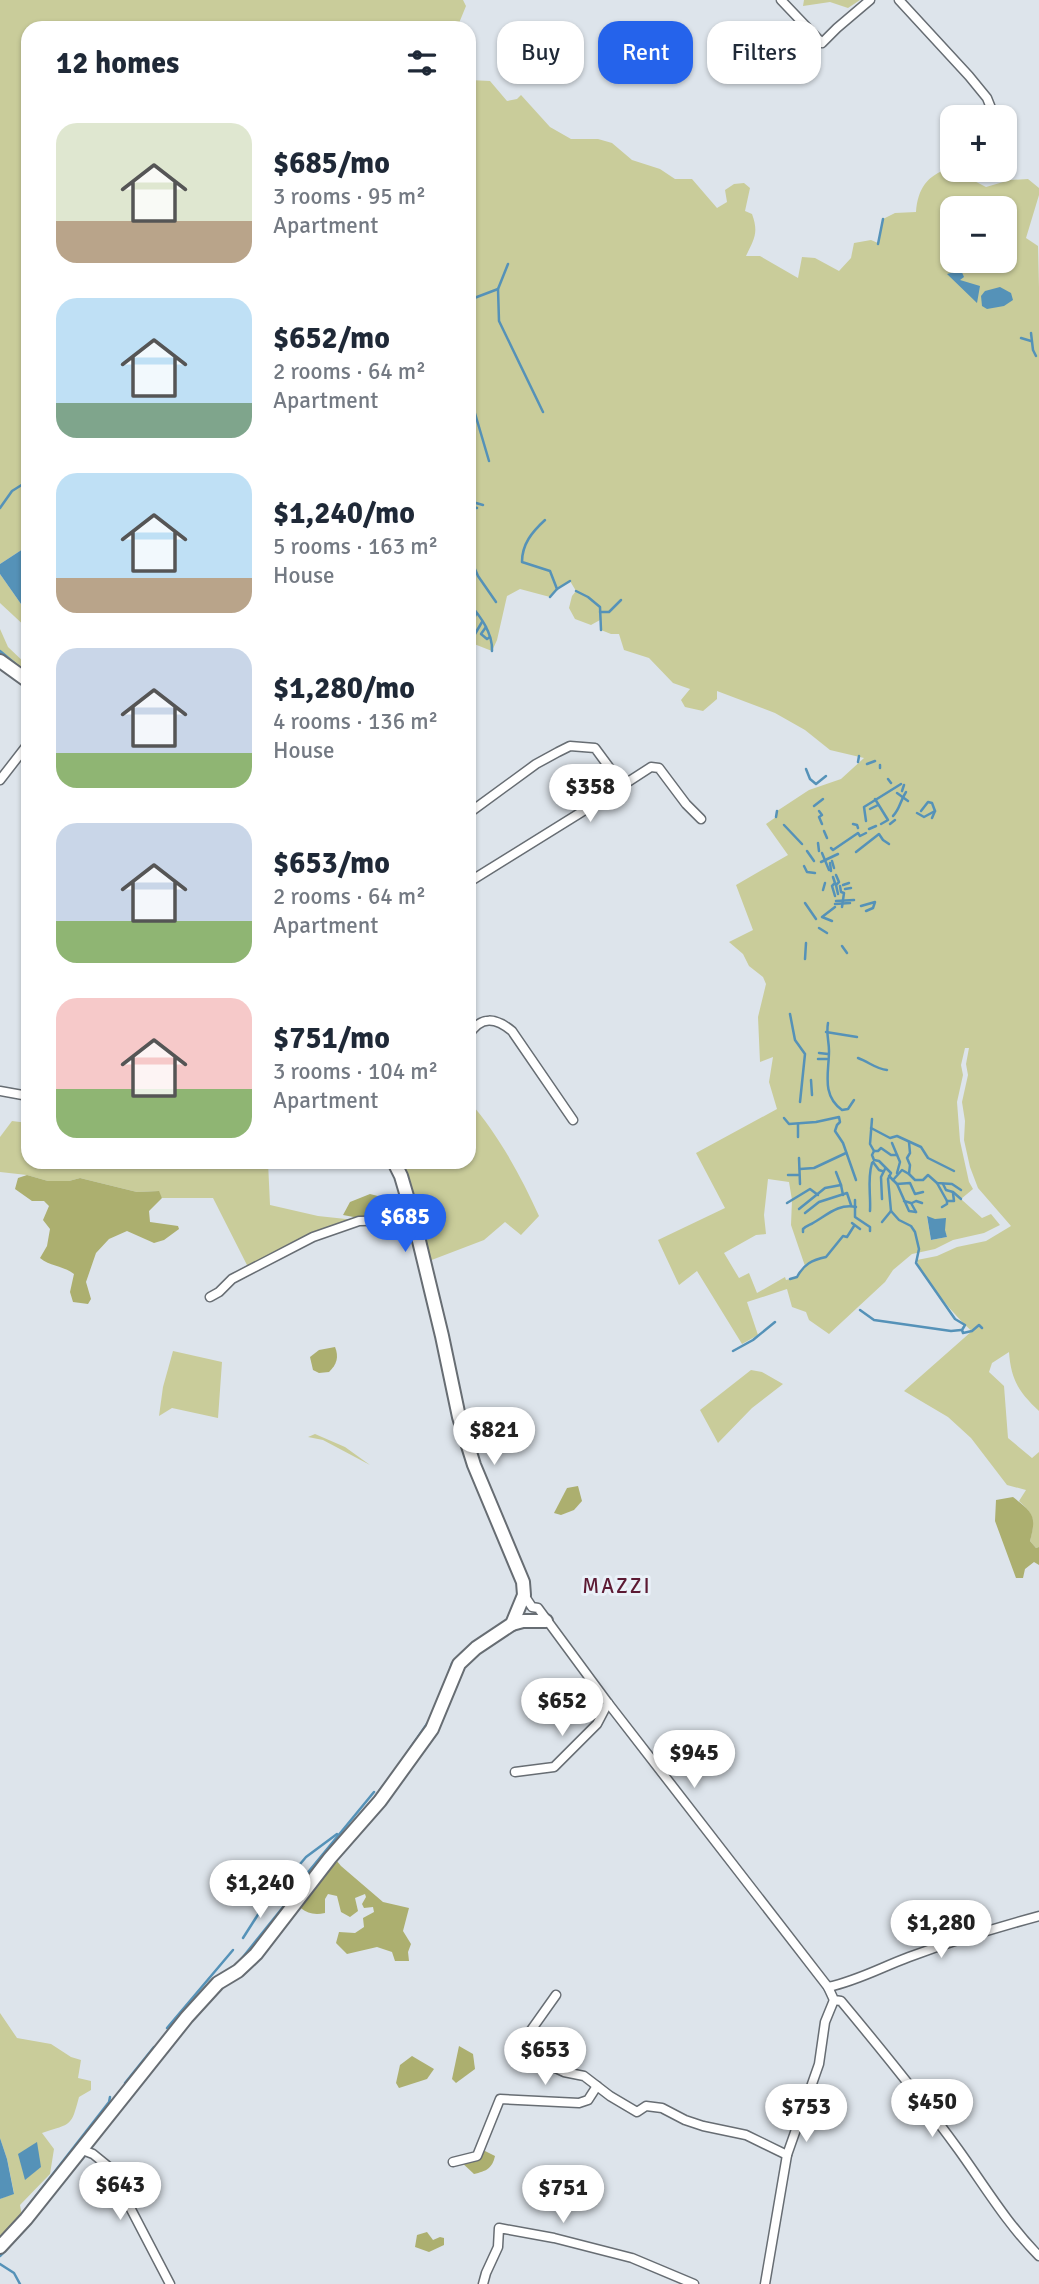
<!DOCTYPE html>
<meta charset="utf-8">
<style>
:root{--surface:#fff;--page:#f2f2f3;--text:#1f2937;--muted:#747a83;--accent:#2563eb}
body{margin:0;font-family:Signika,sans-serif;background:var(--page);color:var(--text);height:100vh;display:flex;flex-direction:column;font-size:26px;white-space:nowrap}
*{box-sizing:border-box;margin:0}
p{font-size:23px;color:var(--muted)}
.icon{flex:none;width:38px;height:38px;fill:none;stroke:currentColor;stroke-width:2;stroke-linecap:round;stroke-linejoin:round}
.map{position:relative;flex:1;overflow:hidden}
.drawer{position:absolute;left:21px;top:21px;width:455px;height:1148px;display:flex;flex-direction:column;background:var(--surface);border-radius:21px;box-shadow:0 2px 5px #0004}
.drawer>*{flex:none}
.banner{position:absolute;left:497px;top:21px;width:436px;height:63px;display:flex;gap:14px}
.buttons{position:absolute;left:940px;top:105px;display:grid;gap:14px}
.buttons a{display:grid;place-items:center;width:77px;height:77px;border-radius:14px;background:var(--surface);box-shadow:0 2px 5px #0004;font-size:35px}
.price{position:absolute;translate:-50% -60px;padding:0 16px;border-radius:24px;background:#fff;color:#222;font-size:23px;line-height:46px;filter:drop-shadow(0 2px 4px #0008)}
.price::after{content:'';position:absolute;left:50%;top:42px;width:21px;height:16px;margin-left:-10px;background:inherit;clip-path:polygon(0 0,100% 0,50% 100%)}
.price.selected{background:var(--accent);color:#fff}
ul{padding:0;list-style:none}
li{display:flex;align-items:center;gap:21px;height:175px;padding:0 35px}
li span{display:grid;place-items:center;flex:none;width:196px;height:140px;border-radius:21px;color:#555}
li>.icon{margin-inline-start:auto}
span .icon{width:84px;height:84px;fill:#fffc;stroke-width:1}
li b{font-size:30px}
h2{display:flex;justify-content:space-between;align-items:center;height:84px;padding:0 35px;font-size:30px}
.chip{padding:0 24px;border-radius:21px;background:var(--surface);box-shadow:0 2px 5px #0004;font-size:24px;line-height:63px}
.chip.selected{background:var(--accent);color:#fff}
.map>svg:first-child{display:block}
.green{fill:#c9cc9a;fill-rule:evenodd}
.forest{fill:#acaf6f}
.water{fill:#5592b8}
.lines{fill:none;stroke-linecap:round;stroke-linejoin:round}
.stream{stroke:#5592b8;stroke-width:2.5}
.street-casing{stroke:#676d73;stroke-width:11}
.secondary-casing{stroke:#676d73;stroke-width:16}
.street{stroke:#fff;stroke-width:8}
.secondary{stroke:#fff;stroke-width:12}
.labels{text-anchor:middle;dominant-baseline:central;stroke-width:6;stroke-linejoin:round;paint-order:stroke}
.quarter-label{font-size:21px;letter-spacing:2px;fill:#5c1a33;stroke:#eaf1f8}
</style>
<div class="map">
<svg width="1039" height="2284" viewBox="0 0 1039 2284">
<rect width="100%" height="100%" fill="#dde4eb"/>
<g class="green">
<polygon points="0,0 463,0 466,6 457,28 28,28 28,552 23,549 0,564"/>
<polygon points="804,0 860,0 848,8 830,2 803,6"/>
<path d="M 469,80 L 490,81 L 507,101 L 517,99 L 521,95 L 550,127 L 571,139 L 598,139 L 612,143 L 632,160 L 660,169 L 675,179 L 692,179 L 717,208 L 727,202 L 725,190 L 734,184 L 744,183 L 750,188 L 745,211 L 752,214 C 759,233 754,239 746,256 L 760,256 L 798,278 L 802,257 L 815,258 L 839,271 L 851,258 L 854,243 L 871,240 L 878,243 L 883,219 L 895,213 L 916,212 C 918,188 927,176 949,168 L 986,187 L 1010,180 L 1028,179 L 1039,188 L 1039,195 L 1026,238 L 1038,246 L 1039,288 L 1039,1411 C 1019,1392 1011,1380 1009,1352 L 992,1363 L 989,1372 L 1004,1386 L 1008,1438 L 1032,1458 L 1039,1452 L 1039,1547 L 1036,1548 L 1030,1541 C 1035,1521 1035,1515 1019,1501 L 1026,1490 L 1007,1485 L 971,1438 L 948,1417 L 904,1391 L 972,1331 C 959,1321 918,1273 917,1260 L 937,1256 L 957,1247 L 986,1241 L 1011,1226 L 978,1188 L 970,1167 L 964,1140 L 965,1121 L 962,1102 L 968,1075 L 966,1064 L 969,1048 L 965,1048 L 961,1065 L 963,1075 L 957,1102 L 960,1141 L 969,1182 L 973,1189 L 961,1199 L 982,1218 L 991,1214 L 1000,1225 L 984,1233 L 953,1240 L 935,1249 L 912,1254 L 893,1270 L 885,1282 L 829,1334 L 809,1320 L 806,1312 L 792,1307 L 787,1289 L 747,1302 L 758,1335 L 742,1344 L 697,1271 L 679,1285 L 658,1240 L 725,1208 L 696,1153 L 777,1109 L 769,1082 L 773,1057 L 760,1062 L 758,1017 L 766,984 L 763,977 L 749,966 L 743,954 L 729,942 L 753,930 L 736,885 L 788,855 L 766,824 L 776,817 L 777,811 L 809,790 L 841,779 L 864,758 L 830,750 L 805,730 L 775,713 L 717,691 L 717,699 L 703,711 L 685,707 L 681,700 L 690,689 L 673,683 L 649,658 L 624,650 L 619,634 L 611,634 L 601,630 L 600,620 L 591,625 L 575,619 L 569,608 L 572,596 L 576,591 L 570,581 L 557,589 L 550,597 L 520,589 L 507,596 L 497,640 L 492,651 L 469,642 ZM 952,208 L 1004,208 L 1004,261 L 952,261 ZM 768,1179 L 789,1182 L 792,1200 L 791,1225 L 805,1266 L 797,1277 L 786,1280 L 785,1277 L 757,1293 L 749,1273 L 739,1278 L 724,1253 L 756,1235 L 766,1234 L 764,1215 ZM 927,1217 C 937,1219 944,1227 947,1237 L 931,1240 Z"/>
<polygon points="0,574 28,614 28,629 0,603"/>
<polygon points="0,629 8,647 28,666 28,675 0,654"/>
<path d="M 469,1101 C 498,1134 521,1176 539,1216 L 521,1235 L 505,1222 L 484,1240 L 429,1261 L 398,1162 L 469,1162 Z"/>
<polygon points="12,1121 28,1123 28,1162 268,1162 270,1205 318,1216 355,1220 304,1237 248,1267 213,1198 162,1198 158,1191 137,1192 80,1178 69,1181 48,1181 27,1175 0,1172 0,1137"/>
<polygon points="173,1351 222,1362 218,1418 172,1408 159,1416 163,1387"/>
<polygon points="751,1370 762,1372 783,1384 752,1408 718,1443 700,1410"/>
<polygon points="315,1434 345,1447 370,1465 323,1440 308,1437"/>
<path d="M 0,2013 L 17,2038 L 51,2044 L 71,2057 L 81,2060 L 78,2078 L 91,2081 L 91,2090 L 79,2097 C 71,2127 72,2123 42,2133 L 54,2149 L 50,2174 L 20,2205 L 22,2216 L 0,2240 L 0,2199 L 14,2193 L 7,2159 L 0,2138 Z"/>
</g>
<g class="forest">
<path d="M 27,1175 L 48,1181 L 69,1181 L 80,1178 L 137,1192 L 159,1191 L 162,1198 L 149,1211 L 150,1222 L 178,1226 L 179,1229 L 164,1240 L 154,1243 L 127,1231 L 109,1239 L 96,1253 L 86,1282 L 91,1299 L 88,1304 L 73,1302 L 70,1292 L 74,1274 C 62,1265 51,1267 40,1258 L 47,1246 L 50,1229 L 43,1220 L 49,1206 L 44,1201 L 32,1201 L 15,1189 L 18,1178 Z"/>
<polygon points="370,1194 397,1201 401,1209 379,1213 375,1218 359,1218 343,1215 350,1202"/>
<path d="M 335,1347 C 339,1357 337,1364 329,1372 L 319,1373 L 313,1370 L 310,1357 L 319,1350 Z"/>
<polygon points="578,1486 582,1501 574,1510 561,1515 554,1513 567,1488"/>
<path d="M 1013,1497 C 1033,1513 1037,1515 1030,1541 L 1036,1548 L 1039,1547 L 1039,1565 L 1034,1562 L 1025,1569 L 1023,1578 L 1016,1578 L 995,1521 L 996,1500 Z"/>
<path d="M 327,1849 L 341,1866 L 383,1902 L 409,1908 L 403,1931 L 411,1944 L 408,1952 L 409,1961 L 395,1961 L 392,1952 L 377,1947 L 347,1954 L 336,1943 L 339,1932 L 355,1933 L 364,1927 L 363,1918 L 374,1912 L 373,1907 L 364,1908 L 362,1904 L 366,1897 L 365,1894 L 355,1898 L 358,1911 L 350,1917 L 341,1912 L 337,1896 L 328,1894 L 325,1899 L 325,1913 C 307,1917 299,1908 289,1895 Z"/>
<polygon points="459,2046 473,2054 475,2069 456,2083 452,2079"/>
<polygon points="412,2056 434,2069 427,2079 399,2088 396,2083 400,2065"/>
<path d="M 485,2151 L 495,2156 C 492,2169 486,2171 474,2174 L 459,2160 L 463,2156 Z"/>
<polygon points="427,2232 433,2240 440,2237 444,2238 444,2245 429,2252 415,2247 417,2235"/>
</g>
<g class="water">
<polygon points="961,270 964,277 960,280 980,286 977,303 947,274"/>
<polygon points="1000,287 1011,293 1013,300 1004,306 987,309 982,306 981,296 985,291"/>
<polygon points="23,549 28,552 28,614 0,574 0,564"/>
<polygon points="927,1216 935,1219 946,1218 945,1230 947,1237 931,1240"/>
<polygon points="0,2138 7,2159 14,2194 0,2199"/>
<polygon points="37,2142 41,2167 25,2180 18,2154"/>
</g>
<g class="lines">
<g class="stream">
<polyline points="878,244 883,219"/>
<polyline points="508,264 498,289 499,321 543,412"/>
<polyline points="469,300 498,289"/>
<polyline points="1031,333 1033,350 1036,356"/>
<polyline points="1021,338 1031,341"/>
<polyline points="469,393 489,461"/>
<polyline points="469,501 483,505"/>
<polyline points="469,506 477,508"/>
<polyline points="0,508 12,491 28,481"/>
<path d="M 545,520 C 532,532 522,544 522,562 L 550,571 L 557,589"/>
<polyline points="471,560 478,576 496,602"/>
<polyline points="576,591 588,597 600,607 601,630"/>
<polyline points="550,597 557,589 570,581"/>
<path d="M 469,603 C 480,616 493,633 492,651"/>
<polyline points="600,612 609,612 621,600"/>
<polyline points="486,627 481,634 487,639 490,637"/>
<polyline points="469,630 476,614"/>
<polyline points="475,634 482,622"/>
<polyline points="0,651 25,672"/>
<polyline points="858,762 859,756"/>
<polyline points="867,764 875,761"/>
<polyline points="880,768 880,765"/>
<polyline points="806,769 810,779 816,784 826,776"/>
<polyline points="888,779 891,783"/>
<polyline points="902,791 904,785"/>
<polyline points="897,793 908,801"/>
<polyline points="875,799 888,820 881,824"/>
<polyline points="814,806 823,799"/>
<polyline points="870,809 878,805"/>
<polyline points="819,811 822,815 819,817 822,824"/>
<polyline points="921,811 928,802 932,803 935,811 932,818"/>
<polyline points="917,813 924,817 935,811"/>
<path d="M 893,816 C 900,809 900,801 906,792"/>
<polyline points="776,817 777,811"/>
<polyline points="866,821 864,807 901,784"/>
<polyline points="853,824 857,825 858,828"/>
<polyline points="890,824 895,820"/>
<polyline points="784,825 802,844"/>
<polyline points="869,829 876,826"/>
<polyline points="824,831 827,838"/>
<polyline points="818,843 819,851"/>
<polyline points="831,848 833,850 858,833 860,836 866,833"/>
<polyline points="807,851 814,861"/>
<polyline points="856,852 879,834 883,840 889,844"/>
<polyline points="822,853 829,870"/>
<polyline points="832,861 834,868"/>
<polyline points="821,862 838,854"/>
<polyline points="830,863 831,871"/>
<polyline points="804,866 807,872 815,873"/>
<polyline points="836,875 839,882 836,885 838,894"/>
<polyline points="833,877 835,883 832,886 835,896"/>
<polyline points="843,885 849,883"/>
<polyline points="840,886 841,892 844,893 842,907"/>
<polyline points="845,889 851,888"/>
<polyline points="823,890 825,883"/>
<polyline points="836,901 854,900"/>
<polyline points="805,903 816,919"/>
<polyline points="835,904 850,903"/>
<polyline points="861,906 875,902 873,908 866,911"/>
<polyline points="832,921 822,917 835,907"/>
<polyline points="819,928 827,933"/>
<polyline points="842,946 847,953"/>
<polyline points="805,959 806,943"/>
<polyline points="790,1014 795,1040 805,1054 800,1102"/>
<path d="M 828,1023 C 826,1034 829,1041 829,1051 C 829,1072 821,1095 842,1110 L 848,1109 L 854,1100"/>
<polyline points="826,1032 857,1037"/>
<polyline points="819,1053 828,1054"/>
<path d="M 858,1058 C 869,1062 876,1069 887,1070"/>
<polyline points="818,1059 827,1059"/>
<polyline points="811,1080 812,1095"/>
<polyline points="784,1118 789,1124 816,1122 839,1117 840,1122 837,1125 835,1131 843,1143 856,1180"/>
<polyline points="872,1119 870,1144 874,1151 872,1155 874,1160 879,1161 891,1173 888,1179 891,1211 899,1220 911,1226 915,1232 919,1249 916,1263 955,1319 965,1325 962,1330 963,1333 972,1331 979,1325 982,1328"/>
<polyline points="798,1124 798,1137"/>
<polyline points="871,1128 890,1138 897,1136 921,1147 928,1158 954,1171"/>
<polyline points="909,1142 910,1153 907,1158 910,1165 909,1174 915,1180 923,1180 928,1175 937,1183 952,1184 961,1190"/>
<polyline points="892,1143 900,1162 897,1173"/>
<polyline points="874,1151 878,1151 881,1148 891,1155 897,1155"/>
<polyline points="799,1158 800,1184"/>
<polyline points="873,1162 879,1170 882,1171"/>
<polyline points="800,1169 814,1168 846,1153"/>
<polyline points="836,1172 841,1185"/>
<polyline points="788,1175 798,1175"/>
<polyline points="889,1176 897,1184 909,1211 916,1212"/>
<polyline points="893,1180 902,1170 909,1174"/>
<polyline points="937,1183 947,1201 947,1204 942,1207"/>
<polyline points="897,1184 910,1183 915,1194 923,1192"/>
<polyline points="943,1184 946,1190 953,1192 961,1199"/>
<polyline points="882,1199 881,1177 885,1169"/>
<polyline points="855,1200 855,1217 870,1227 870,1231"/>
<polyline points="904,1201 911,1203 916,1212"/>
<polyline points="947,1201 954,1201 953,1193"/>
<polyline points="787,1203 810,1189 818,1195"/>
<polyline points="912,1203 916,1201 922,1203"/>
<polyline points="799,1209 825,1188 841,1185 843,1195"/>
<path d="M 870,1211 C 871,1194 867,1180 872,1163"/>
<polyline points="805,1213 819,1202 847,1193 851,1205"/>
<polyline points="882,1222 891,1211"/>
<polyline points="852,1223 860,1229"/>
<path d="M 803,1232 L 803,1229 C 806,1226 810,1225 813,1223 C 827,1215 839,1203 856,1207"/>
<path d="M 790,1279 L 797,1277 C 804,1264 812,1260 826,1257 L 843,1236 L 847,1237 L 854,1226"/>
<polyline points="860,1310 874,1320 951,1331 961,1330"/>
<polyline points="733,1351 753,1340 775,1322"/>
<polyline points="449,1673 452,1663"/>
<polyline points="409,1750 431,1718"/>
<polyline points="379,1791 387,1781"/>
<polyline points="359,1816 375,1797"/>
<polyline points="243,1938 259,1913 306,1857 337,1834"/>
<polyline points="239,1962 292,1896 300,1882 374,1792"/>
<polyline points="167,2028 233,1950"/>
<polyline points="125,2083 154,2047"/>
<polyline points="28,2206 109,2102 110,2097"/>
<polyline points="0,2256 5,2251"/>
<polyline points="0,2264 14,2273 20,2284"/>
</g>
<defs>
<g id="street">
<polyline points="781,0 822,43 837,28 870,0"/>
<polyline points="899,0 969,76 987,98 991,108"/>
<polyline points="0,780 28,744"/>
<polyline points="469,813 536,764 558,752 570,746 595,748 623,786"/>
<polyline points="469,882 580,813 651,767 659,768 686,804 701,819"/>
<path d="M 469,1035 C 481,1015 496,1018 512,1031 L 573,1120"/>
<polyline points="0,1091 28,1096"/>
<polyline points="210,1297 219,1292 232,1279 313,1237 359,1221 414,1220"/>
<path d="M 524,1595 L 532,1607 L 538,1608 L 608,1703 L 828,1987 L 834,2000 L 841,2001 C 881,2049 921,2098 958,2149 C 984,2185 1007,2224 1039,2256"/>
<polyline points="515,1772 554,1767 597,1724 608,1703"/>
<path d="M 828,1987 C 857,1981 882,1967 909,1957 C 952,1941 995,1928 1039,1916"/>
<polyline points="556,1995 517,2050 564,2072 584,2076 610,2096 637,2112 646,2106 662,2108 685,2120 703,2126 746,2135 787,2155"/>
<polyline points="80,2149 93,2154 109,2167 170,2284"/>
<polyline points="453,2162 477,2156 500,2099 579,2103 588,2100 597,2086"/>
<polyline points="483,2284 486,2273 498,2247 499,2228 554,2238 632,2258 694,2284"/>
<polyline points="765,2284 787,2155 819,2064 825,2022 834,2000"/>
</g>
<g id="secondary">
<polyline points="0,661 28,681"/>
<polyline points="512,1624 523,1621 546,1621"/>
<polyline points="0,2247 26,2219 187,2017 218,1983 238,1971 256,1954 330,1858 380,1801 432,1729 459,1664 476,1648 512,1624 524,1595 523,1582 474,1465 459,1417 442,1336 414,1220 401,1176 394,1162"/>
</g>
</defs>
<use href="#street" class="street-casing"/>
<use href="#secondary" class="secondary-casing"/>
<use href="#street" class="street"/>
<use href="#secondary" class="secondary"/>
</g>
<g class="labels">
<g class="quarter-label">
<text x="617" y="1586">MAZZI</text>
</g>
</g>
</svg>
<div class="buttons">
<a>+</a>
<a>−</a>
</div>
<b class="price" style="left:590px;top:824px">$358</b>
<b class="price selected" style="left:405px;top:1254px">$685</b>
<b class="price" style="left:494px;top:1467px">$821</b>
<b class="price" style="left:562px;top:1738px">$652</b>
<b class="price" style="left:694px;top:1790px">$945</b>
<b class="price" style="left:260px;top:1920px">$1,240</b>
<b class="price" style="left:941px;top:1960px">$1,280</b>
<b class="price" style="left:545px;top:2087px">$653</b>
<b class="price" style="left:932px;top:2139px">$450</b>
<b class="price" style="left:806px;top:2144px">$753</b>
<b class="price" style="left:120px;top:2222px">$643</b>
<b class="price" style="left:563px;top:2225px">$751</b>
<div class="banner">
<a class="chip">Buy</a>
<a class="chip selected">Rent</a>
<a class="chip">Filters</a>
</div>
<section class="drawer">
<h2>12 homes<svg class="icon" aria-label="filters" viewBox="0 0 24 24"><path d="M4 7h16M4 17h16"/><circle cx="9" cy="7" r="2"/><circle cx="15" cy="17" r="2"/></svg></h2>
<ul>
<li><span style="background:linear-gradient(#dfe7d0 70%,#b9a48a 0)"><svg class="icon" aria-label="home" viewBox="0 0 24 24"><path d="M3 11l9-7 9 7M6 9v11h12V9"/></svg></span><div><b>$685/mo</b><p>3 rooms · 95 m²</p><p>Apartment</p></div></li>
<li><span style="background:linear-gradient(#bfe0f5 75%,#7fa58c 0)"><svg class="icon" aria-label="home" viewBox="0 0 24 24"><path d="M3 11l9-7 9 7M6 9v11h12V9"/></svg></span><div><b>$652/mo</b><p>2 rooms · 64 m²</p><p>Apartment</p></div></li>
<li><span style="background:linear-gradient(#bfe0f5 75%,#b9a48a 0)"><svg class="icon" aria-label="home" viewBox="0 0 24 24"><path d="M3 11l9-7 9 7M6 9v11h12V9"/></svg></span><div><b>$1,240/mo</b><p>5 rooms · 163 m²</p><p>House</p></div></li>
<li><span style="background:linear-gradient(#c9d6e8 75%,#8fb573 0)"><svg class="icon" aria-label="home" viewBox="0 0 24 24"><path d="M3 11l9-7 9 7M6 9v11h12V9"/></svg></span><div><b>$1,280/mo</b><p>4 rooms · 136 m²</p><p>House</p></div></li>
<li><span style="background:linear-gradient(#c9d6e8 70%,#8fb573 0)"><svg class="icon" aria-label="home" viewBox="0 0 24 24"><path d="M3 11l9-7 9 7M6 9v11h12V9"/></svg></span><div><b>$653/mo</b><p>2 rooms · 64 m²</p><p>Apartment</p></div></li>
<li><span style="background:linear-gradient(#f6c9c9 65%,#8fb573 0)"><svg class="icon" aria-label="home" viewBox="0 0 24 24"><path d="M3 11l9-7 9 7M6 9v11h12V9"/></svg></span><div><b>$751/mo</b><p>3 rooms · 104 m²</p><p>Apartment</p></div></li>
</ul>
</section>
</div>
